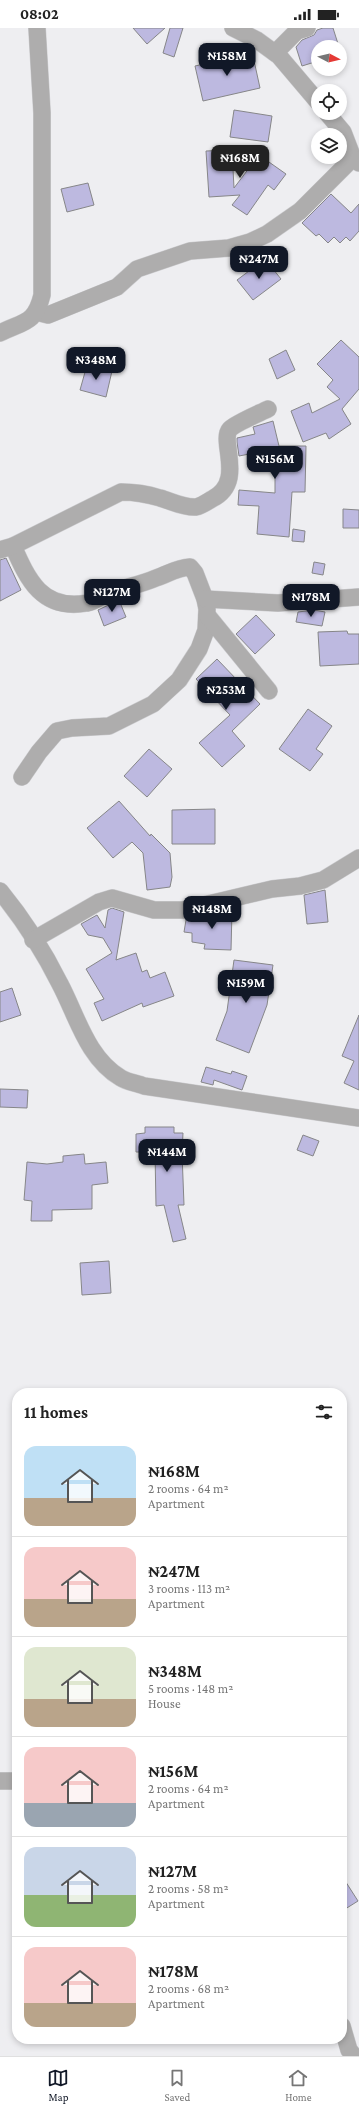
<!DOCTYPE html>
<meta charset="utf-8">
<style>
:root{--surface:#fff;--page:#f6f6f6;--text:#222;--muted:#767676;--line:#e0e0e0;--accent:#111827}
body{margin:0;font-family:"Crimson Pro",serif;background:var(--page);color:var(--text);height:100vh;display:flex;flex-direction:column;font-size:15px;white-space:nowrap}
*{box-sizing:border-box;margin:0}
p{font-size:13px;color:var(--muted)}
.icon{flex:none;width:22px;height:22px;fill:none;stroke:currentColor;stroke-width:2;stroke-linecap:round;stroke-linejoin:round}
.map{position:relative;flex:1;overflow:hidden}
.sheet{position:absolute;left:12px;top:1360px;width:335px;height:656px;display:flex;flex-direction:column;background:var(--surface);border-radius:16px;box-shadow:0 2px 6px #0003}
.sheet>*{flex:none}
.needle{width:26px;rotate:97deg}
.tools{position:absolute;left:311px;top:12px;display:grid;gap:8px}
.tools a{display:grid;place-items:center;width:36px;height:36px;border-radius:50%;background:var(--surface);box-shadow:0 2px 6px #0003;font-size:20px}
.price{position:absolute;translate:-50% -34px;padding:0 9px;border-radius:8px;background:var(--accent);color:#fff;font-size:13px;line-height:26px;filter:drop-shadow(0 1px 2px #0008)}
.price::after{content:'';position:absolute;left:50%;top:24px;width:12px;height:9px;margin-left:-6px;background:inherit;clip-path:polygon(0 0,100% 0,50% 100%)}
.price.current{background:#222;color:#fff}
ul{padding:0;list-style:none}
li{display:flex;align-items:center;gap:12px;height:100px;padding:0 12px}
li+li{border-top:1px solid var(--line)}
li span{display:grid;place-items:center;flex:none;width:112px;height:80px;border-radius:12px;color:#555}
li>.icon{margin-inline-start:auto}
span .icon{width:48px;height:48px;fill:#fffc;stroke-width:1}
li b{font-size:17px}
h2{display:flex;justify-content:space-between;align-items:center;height:48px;padding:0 12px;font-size:17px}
.status{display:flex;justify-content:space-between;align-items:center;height:28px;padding:0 20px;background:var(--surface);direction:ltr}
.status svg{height:11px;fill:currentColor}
.menu{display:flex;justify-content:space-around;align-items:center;height:56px;border-top:1px solid var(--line);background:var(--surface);font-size:11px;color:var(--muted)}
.menu a{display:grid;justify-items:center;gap:2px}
.menu .current{color:var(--accent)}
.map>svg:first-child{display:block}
.building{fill:#bdb9e0;stroke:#868688}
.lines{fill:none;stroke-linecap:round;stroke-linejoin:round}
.minor-casing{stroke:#cccccf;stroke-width:18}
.minor{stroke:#aeadad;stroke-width:17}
</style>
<div class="status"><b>08:02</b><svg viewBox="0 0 49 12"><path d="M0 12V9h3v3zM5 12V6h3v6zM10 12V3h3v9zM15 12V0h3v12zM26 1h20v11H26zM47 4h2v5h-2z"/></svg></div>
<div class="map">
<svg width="359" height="2028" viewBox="0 0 359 2028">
<rect width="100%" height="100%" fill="#eeeef1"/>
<g class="building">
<polygon points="133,0 165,0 147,16"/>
<polygon points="170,0 183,0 174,29 163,25"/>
<polygon points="323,0 333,0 339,19 318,19 318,33 302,38 296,19 302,12 314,7 317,2"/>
<polygon points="224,26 226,34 253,28 260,60 203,73 195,38 213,34 212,29"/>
<polygon points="234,82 272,88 268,114 230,109"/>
<polygon points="232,122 234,160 259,127 286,146 274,162 268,157 247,187 232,177 240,167 209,169 206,123"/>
<polygon points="88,155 94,177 67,184 61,161"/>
<polygon points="331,166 351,185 359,176 359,203 350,213 346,209 340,215 334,209 328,215 319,206 316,208 302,195"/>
<polygon points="265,231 281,251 253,272 237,252"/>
<polygon points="341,312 359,329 359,361 342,381 351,396 329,411 326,405 303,414 291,383 309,375 312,385 340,371 327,359 333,352 317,336"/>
<polygon points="286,322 295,342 277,351 269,331"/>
<polygon points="87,337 112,343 106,369 80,362"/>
<polygon points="273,393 279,418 306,418 305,464 292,464 289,509 257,506 259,478 238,477 239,462 275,465 275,421 239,428 237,414 237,410 255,406 253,399"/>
<polygon points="343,481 359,482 359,500 343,500"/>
<polygon points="293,501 305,503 304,514 292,513"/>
<polygon points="6,530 21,562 0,573 0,532"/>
<polygon points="314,534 325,536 323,547 312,545"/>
<polygon points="119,572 126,589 104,598 98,582"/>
<polygon points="314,582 325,584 322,598 296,594 298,584"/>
<polygon points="256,587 275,607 255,626 236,606"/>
<polygon points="347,603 348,606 359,606 359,636 320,638 318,604"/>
<polygon points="217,631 260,676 232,703 245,718 222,739 199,715 230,687 196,651"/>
<polygon points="308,681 332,698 316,721 323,726 310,743 279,721"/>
<polygon points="149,721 172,741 147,769 124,748"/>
<polygon points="119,773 150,808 151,806 170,825 172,849 170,859 147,862 143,825 132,814 113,830 87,800"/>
<polygon points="215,781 215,816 172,816 172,782"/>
<polygon points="325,862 328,894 307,896 304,867"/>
<polygon points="112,880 124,884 116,932 136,925 142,944 147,942 150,950 165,944 174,968 143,979 142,975 102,993 94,975 104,971 86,941 112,925 103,910 88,907 81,896 97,887 105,900 108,882"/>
<polygon points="226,882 232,883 231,922 204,921 205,916 192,914 192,905 184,904 186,892 199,889 206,889 206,887"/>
<polygon points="234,932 273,937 267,977 249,1025 216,1012 227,983"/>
<polygon points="12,960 21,987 0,994 0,964"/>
<polygon points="359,987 359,1062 344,1055 354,1033 342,1028"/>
<polygon points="206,1039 231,1046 232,1043 247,1048 242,1062 214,1052 213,1057 201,1054"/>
<polygon points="0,1061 28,1062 27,1080 0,1079"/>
<polygon points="145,1099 174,1099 174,1105 183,1105 182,1125 184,1177 178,1177 186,1211 173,1214 164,1177 156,1178 155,1124 136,1124 136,1106 145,1105"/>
<polygon points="303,1107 319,1113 313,1128 297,1122"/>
<polygon points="84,1126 85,1136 106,1134 108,1155 92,1157 92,1181 52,1182 52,1193 31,1193 32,1173 24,1172 27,1134 47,1136 63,1134 63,1128"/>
<polygon points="109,1233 111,1265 82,1267 80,1235"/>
<polygon points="342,1848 358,1873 342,1883"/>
</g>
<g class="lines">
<defs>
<g id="minor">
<polyline points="233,0 257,12 279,28 318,74"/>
<polyline points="275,25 297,3 307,0"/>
<polyline points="327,85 343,104 353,130 359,135"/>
<polyline points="36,284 48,287 117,259 137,241 190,223 229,220 250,214 267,206 300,183 353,130"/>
<path d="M 0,305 C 24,293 35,296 42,267 L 42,85 L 37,0"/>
<path d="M 13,518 C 28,552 42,583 87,575 C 94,574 100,569 106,566 C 122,560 140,557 156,550 C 168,546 176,540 190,539 L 195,545 L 205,571 L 207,581 L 206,602 L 199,621 L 179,652 L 153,676 L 109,698 L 72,700 L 57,703 L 39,724 L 22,749"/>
<path d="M 0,522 L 13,518 L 121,464 C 135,464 147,466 160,470 C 171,473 184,480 196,479 C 201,478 207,474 212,471 C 246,454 219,413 230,401 C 236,395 260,385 268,381"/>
<polyline points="205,571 278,575 359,569"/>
<polyline points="207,587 269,663"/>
<path d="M 0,863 C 23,891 44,924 60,956 C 77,988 87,1030 121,1050 C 127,1054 137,1055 144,1058 L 359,1090"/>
<polyline points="33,912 99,874 112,870 154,882 183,882 272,861 300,858 323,852 359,830"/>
<polyline points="0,1753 17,1753"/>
<polyline points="342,1998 349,2022 354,2028"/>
</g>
</defs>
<use href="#minor" class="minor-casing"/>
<use href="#minor" class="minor"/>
</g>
</svg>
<div class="tools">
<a><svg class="needle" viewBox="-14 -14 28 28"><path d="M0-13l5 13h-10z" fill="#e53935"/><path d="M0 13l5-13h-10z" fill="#767676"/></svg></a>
<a><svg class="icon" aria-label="locate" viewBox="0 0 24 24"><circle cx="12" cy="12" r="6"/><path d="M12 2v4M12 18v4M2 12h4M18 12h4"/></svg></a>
<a><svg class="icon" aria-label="layers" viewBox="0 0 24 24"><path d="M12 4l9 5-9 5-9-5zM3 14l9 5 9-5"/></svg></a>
</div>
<b class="price" style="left:227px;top:49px">₦158M</b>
<b class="price current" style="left:240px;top:151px">₦168M</b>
<b class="price" style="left:259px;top:252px">₦247M</b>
<b class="price" style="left:96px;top:353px">₦348M</b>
<b class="price" style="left:275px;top:452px">₦156M</b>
<b class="price" style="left:112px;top:585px">₦127M</b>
<b class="price" style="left:311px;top:590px">₦178M</b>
<b class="price" style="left:226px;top:683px">₦253M</b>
<b class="price" style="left:212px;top:902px">₦148M</b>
<b class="price" style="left:246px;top:976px">₦159M</b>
<b class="price" style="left:167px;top:1145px">₦144M</b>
<section class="sheet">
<h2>11 homes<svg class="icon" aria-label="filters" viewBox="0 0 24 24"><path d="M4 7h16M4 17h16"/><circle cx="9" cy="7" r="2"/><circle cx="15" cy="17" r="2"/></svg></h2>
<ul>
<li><span style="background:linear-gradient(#bfe0f5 65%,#b9a48a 0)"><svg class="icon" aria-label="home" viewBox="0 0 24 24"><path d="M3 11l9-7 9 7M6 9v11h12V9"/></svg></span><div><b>₦168M</b><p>2 rooms · 64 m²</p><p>Apartment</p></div></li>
<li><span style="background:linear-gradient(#f6c9c9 65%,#b9a48a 0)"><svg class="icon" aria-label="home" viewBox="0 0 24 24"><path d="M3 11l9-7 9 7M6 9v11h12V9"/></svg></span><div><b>₦247M</b><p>3 rooms · 113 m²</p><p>Apartment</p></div></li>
<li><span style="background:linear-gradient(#dfe7d0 65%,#b9a48a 0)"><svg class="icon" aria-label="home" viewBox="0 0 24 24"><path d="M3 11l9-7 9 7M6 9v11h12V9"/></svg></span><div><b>₦348M</b><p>5 rooms · 148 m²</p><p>House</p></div></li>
<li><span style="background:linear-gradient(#f6c9c9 70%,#9aa5b1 0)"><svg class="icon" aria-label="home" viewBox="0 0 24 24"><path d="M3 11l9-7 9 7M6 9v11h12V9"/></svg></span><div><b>₦156M</b><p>2 rooms · 64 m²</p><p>Apartment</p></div></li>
<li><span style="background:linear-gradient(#c9d6e8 60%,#8fb573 0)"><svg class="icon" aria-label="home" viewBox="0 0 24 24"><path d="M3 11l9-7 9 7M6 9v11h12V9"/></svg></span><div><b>₦127M</b><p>2 rooms · 58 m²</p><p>Apartment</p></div></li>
<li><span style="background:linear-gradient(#f6c9c9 70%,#b9a48a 0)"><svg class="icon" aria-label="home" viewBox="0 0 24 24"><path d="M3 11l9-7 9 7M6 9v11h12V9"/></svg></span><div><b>₦178M</b><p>2 rooms · 68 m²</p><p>Apartment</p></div></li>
</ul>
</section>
</div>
<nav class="menu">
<a class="current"><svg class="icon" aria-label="map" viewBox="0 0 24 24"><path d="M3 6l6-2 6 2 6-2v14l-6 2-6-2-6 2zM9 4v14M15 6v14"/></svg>Map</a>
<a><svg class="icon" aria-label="saved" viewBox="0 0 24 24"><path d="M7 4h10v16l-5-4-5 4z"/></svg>Saved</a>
<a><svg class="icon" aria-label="home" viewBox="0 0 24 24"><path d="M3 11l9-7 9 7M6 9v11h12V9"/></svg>Home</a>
</nav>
